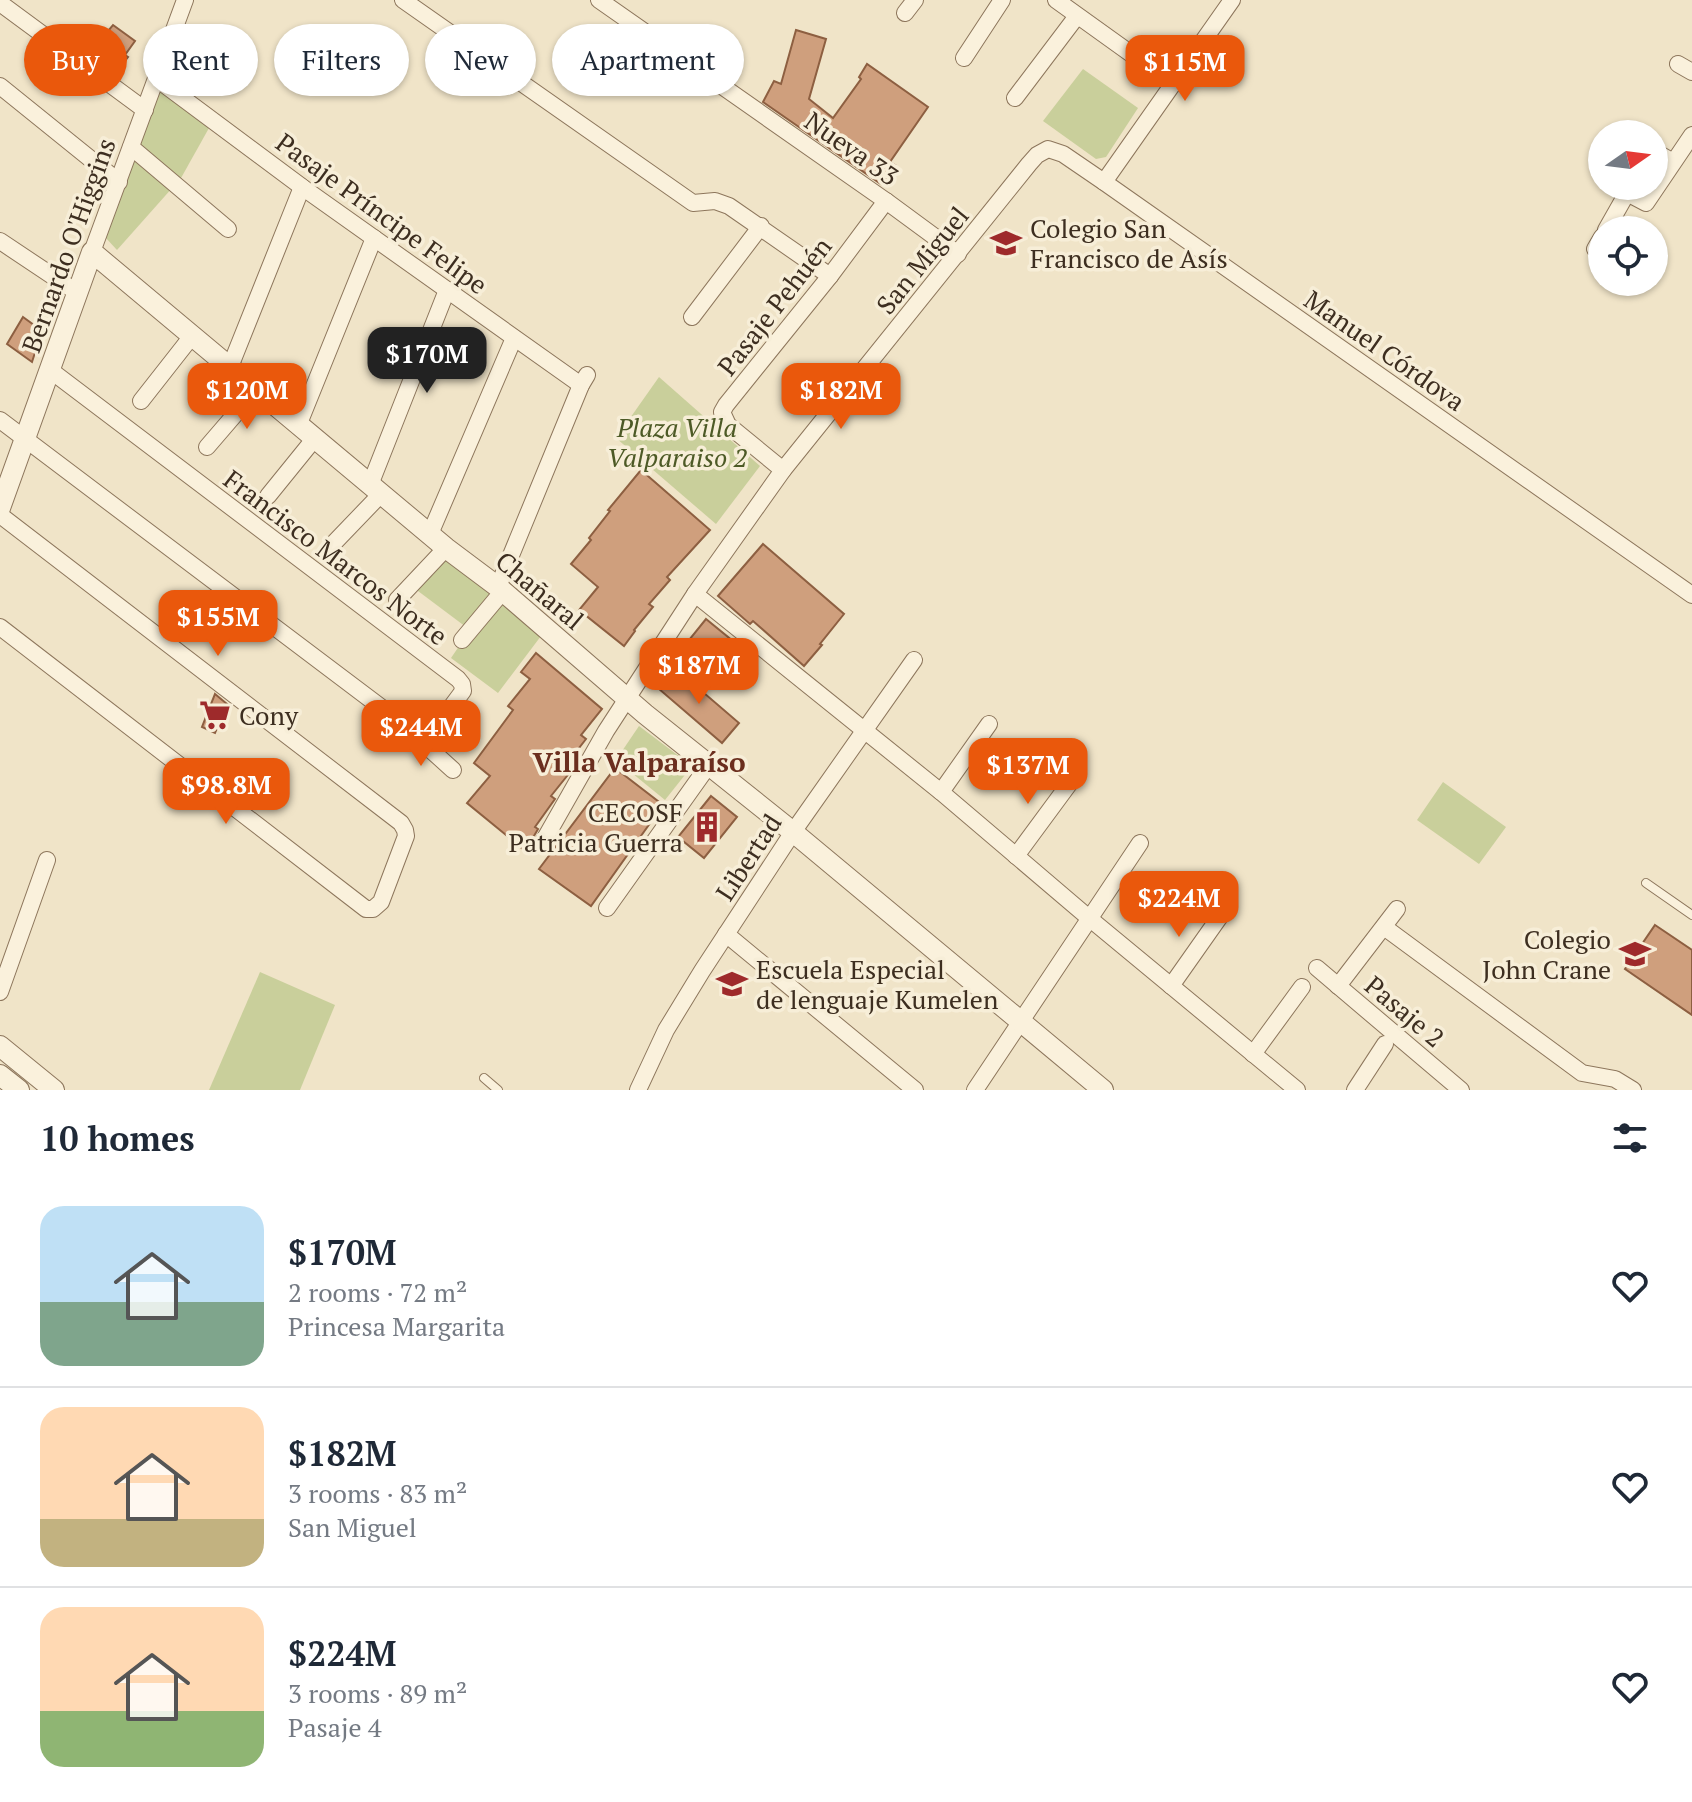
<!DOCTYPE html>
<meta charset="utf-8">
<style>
:root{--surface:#fff;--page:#f6f6f7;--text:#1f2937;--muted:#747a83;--line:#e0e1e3;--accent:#ea580c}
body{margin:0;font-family:"PT Serif",serif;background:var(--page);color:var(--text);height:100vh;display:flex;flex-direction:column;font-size:30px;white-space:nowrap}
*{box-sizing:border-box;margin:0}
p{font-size:26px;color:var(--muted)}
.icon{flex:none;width:44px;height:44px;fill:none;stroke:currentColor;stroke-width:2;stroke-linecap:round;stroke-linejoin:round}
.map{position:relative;height:1090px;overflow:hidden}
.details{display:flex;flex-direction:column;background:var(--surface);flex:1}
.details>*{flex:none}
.top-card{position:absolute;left:24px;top:24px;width:800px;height:72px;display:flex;gap:16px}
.needle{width:52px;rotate:76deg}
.buttons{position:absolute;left:1588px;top:120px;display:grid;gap:16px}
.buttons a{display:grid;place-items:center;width:80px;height:80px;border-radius:50%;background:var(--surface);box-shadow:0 2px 6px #0004;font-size:40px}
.price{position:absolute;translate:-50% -68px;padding:0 18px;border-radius:16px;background:var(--accent);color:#fff;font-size:26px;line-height:52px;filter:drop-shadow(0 2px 4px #0008)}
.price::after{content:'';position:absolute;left:50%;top:48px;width:24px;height:18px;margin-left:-12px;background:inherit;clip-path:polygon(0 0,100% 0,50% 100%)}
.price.selected{background:#222;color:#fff}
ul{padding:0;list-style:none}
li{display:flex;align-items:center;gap:24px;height:200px;padding:0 40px}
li+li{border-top:2px solid var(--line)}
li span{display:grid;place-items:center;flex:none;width:224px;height:160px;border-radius:24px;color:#555}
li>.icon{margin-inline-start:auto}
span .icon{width:96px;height:96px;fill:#fffc;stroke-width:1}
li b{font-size:34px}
h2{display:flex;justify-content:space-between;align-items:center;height:96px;padding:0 40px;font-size:34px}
.pill{padding:0 28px;border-radius:36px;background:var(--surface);box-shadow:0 2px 6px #0004;font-size:28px;line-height:72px}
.pill.selected{background:var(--accent);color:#fff}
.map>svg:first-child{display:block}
.green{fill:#c9cf9b}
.building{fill:#cf9f7d;stroke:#8d5f41;stroke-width:2}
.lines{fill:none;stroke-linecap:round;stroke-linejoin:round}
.service-casing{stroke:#8d765c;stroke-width:10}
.minor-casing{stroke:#8d765c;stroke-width:18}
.tertiary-casing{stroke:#8d765c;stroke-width:22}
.service{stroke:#faf1dc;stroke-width:8}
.minor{stroke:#faf1dc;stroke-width:16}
.tertiary{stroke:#faf1dc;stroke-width:20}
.labels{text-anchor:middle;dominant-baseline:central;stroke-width:7;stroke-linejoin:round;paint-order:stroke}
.street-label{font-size:26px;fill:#3d2e20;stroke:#f7eed8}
.poi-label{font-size:26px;fill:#3d2e20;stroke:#f7eed8;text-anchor:start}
.park-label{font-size:26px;font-style:italic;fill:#4d5a26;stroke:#f7eed8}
.neighbourhood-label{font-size:28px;font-weight:bold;fill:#6b2e1e;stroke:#f7eed8}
</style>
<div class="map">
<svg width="1692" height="1090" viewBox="0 0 1692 1090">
<rect width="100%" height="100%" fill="#f0e4c8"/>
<g class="green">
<polygon points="1083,69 1138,108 1106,157 1096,159 1043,121"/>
<polygon points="161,88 209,128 181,178 117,250 105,237"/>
<polygon points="659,377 760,466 716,524 616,438"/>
<polygon points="445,555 541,636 498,693 451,658 470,630 414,588"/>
<polygon points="639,726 692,766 665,800 616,760"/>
<polygon points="1443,782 1506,827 1479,864 1417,820"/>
<polygon points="260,972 335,1005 300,1090 209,1090"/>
</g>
<g class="building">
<polygon points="113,25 135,41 125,55 128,57 121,66 92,43 99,34 103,37"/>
<polygon points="796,30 826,39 809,99 833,118 861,79 859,77 867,64 928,107 890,162 895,165 881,184 763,102 774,81 781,84"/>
<polygon points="23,317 42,331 32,362 7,344"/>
<polygon points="641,470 710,530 667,577 670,580 649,604 653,607 634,630 635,631 624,646 579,610 598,587 571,564 591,540 589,538 610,511 608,510"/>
<polygon points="763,544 844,614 820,644 822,645 804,666 753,621 750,624 718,596"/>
<polygon points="706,619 739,646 722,667 689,640"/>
<polygon points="536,653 602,709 581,735 586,739 565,766 571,771 551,796 555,799 535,827 538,829 534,836 523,849 467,803 490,776 474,763 513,710 508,706 530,679 521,672"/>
<polygon points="676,669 739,723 722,743 659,689"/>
<polygon points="215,694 227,704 215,733 202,727"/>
<polygon points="615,768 663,805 591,906 539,869"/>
<polygon points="711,796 737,817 704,858 678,837"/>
<polygon points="1655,925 1692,950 1692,1015 1625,969"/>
</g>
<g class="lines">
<defs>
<g id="service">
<polyline points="1646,883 1692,915"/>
<polyline points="484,1078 498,1090"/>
</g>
<g id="minor">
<polyline points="403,0 693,203 715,201 729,206 830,276"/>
<polyline points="599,0 886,201 958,254"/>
<polyline points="1056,0 1173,84"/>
<polyline points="0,3 145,110"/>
<polyline points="905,13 915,0"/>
<polyline points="964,58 1002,0"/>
<polyline points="1678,64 1692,72"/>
<polyline points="157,79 302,187 581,385"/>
<polyline points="0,86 119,182"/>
<polyline points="1015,98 1077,16"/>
<polyline points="131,147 228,229"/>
<polyline points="1654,151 1673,162"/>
<polyline points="1104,182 1232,0"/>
<polyline points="1606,230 1627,193 1646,203 1692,135"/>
<polyline points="0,241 78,293"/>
<polyline points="1595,249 1602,237"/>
<polyline points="92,252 185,0"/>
<polyline points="692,317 761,226"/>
<polyline points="230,367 302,187"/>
<polyline points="50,370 458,679 462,684 463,691 431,734 425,738"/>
<polyline points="141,401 192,336"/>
<polyline points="0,420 415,733 425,738 432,751 453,770"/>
<polyline points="298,426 374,238"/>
<polyline points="207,447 256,390"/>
<polyline points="783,470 728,425 722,412 726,405 830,276 886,201"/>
<polyline points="370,485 447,290"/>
<polyline points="268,496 315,438"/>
<polyline points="0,515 401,823 405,830 406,836 381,902 373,909 366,909 0,627"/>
<polyline points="430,534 514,338"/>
<polyline points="332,545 381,494"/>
<polyline points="498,587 581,385 587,375"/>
<polyline points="695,594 941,792 1089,918 1297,1090"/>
<polyline points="397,600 446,548"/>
<polyline points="462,640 503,591"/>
<polyline points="941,792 989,724"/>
<polyline points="543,842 606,731 695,594 783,470 1029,164 1037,155 1048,149 1063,154 1104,182 1692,595"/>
<polyline points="1016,856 1072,780"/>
<polyline points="607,908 708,766"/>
<polyline points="1384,927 1582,1073 1615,1079 1633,1090"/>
<polyline points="726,934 915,1090"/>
<polyline points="1317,968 1461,1090"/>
<polyline points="1171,986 1221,915"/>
<polyline points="1338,986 1397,909"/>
<polyline points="0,992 47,860"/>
<polyline points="1253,1054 1302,987"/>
<polyline points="638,1090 666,1030 702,971 793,832 914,660"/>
<polyline points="975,1090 1140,843"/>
<polyline points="1355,1090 1385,1044"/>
</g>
<g id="tertiary">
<polyline points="0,508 92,252 446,548 498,587 645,714 793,832 1103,1090"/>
<polyline points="0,1046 54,1090"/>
<polyline points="0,1075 19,1090"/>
</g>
</defs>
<use href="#service" class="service-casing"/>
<use href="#minor" class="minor-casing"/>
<use href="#tertiary" class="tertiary-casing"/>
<use href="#service" class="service"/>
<use href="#minor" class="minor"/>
<use href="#tertiary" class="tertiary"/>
</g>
<defs>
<symbol id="school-bare" viewBox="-9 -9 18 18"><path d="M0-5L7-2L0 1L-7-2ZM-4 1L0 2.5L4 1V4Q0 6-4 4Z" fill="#9e2a2b" stroke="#f7eed8" stroke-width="2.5" paint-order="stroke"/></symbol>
<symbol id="supermarket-bare" viewBox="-9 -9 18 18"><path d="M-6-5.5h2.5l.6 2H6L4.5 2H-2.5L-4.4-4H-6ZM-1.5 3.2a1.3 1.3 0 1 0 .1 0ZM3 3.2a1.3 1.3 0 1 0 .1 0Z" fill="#9e2a2b" stroke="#f7eed8" stroke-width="2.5" paint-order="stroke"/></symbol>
<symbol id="building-bare" viewBox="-9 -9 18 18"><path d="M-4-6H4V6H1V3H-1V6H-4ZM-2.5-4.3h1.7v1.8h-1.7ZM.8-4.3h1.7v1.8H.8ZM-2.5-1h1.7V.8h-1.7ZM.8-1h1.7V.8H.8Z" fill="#9e2a2b" stroke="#f7eed8" stroke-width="2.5" paint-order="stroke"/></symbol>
</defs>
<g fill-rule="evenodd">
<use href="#school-bare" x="984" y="221" width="44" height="44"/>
<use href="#supermarket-bare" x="193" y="693" width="44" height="44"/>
<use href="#building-bare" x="685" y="805" width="44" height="44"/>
<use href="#school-bare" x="1613" y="932" width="44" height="44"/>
<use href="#school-bare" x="710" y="962" width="44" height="44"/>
</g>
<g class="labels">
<g class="street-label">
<text transform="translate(852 148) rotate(35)">Nueva 33</text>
<text transform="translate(382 213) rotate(36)">Pasaje Príncipe Felipe</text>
<text transform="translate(68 245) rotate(-70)">Bernardo O'Higgins</text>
<text transform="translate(922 260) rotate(-51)">San Miguel</text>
<text transform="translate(774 306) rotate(-52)">Pasaje Pehuén</text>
<text transform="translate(1385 350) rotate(35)">Manuel Córdova</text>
<text transform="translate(336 557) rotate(37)">Francisco Marcos Norte</text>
<text transform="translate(540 590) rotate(40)">Chañaral</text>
<text transform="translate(748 857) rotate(-57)">Libertad</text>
<text transform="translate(1405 1011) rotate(40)">Pasaje 2</text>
</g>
<g class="poi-label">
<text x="1030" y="228">Colegio San<tspan x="1030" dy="30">Francisco de Asís</tspan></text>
<text x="239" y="715">Cony</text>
<text x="683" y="812" text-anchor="end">CECOSF<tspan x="683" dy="30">Patricia Guerra</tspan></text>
<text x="1611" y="939" text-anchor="end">Colegio<tspan x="1611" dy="30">John Crane</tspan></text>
<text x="756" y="969">Escuela Especial<tspan x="756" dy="30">de lenguaje Kumelen</tspan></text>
</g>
<g class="park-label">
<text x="677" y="427">Plaza Villa<tspan x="677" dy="30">Valparaiso 2</tspan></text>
</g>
<g class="neighbourhood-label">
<text x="639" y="761">Villa Valparaíso</text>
</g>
</g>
</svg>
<div class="buttons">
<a><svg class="needle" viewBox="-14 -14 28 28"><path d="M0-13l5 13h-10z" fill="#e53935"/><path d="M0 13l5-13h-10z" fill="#747a83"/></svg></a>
<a><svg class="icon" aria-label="locate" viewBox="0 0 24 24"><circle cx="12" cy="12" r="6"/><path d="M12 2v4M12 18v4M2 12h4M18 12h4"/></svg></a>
</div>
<b class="price" style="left:1185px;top:103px">$115M</b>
<b class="price selected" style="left:427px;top:395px">$170M</b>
<b class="price" style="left:247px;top:431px">$120M</b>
<b class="price" style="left:841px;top:431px">$182M</b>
<b class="price" style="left:218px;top:658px">$155M</b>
<b class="price" style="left:699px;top:706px">$187M</b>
<b class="price" style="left:421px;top:768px">$244M</b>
<b class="price" style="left:1028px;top:806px">$137M</b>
<b class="price" style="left:226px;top:826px">$98.8M</b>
<b class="price" style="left:1179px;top:939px">$224M</b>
<div class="top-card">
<a class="pill selected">Buy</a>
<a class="pill">Rent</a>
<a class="pill">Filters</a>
<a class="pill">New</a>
<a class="pill">Apartment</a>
</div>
</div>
<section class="details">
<h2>10 homes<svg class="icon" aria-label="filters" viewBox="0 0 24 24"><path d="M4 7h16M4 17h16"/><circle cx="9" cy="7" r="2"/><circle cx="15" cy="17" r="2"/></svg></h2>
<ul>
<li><span style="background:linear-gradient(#bfe0f5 60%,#7fa58c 0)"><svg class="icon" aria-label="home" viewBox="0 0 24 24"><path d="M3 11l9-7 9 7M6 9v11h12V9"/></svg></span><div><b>$170M</b><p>2 rooms · 72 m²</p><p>Princesa Margarita</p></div><svg class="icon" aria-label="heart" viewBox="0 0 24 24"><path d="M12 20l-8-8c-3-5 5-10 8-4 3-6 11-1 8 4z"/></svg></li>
<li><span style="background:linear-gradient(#ffd9b3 70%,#c2b280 0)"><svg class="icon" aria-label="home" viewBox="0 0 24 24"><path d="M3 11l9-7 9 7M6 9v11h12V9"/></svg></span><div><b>$182M</b><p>3 rooms · 83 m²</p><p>San Miguel</p></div><svg class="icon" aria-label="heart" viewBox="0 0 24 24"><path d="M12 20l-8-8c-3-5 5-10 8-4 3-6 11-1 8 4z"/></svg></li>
<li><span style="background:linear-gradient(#ffd9b3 65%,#8fb573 0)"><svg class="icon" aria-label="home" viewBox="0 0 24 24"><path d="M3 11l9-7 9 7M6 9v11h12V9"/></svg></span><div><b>$224M</b><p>3 rooms · 89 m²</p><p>Pasaje 4</p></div><svg class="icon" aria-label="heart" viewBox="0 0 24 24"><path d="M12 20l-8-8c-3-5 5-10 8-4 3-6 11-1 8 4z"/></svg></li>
</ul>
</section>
